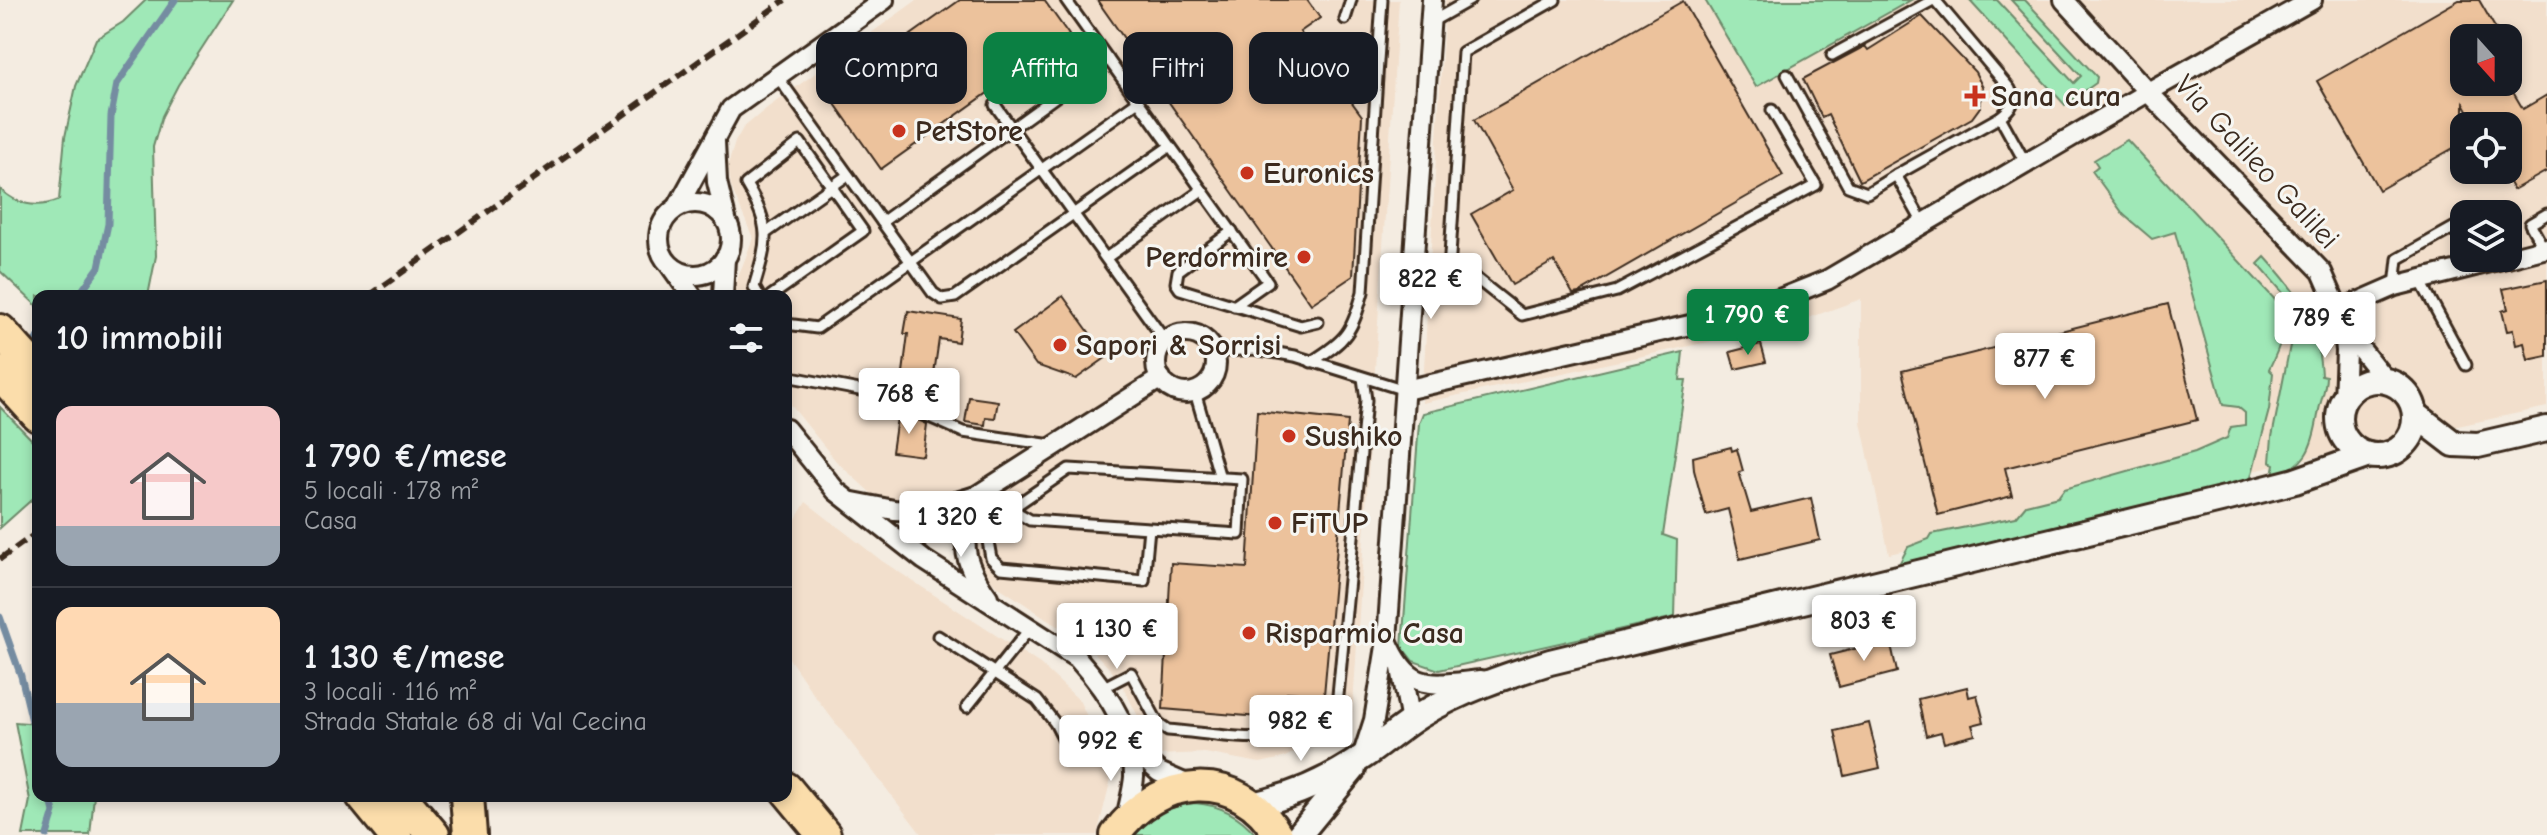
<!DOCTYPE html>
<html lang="it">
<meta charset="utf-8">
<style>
:root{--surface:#171b24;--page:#242831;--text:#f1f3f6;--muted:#9ea1a6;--line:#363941;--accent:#0b8043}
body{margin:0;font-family:"Comic Neue",sans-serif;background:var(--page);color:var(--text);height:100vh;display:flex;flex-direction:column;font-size:30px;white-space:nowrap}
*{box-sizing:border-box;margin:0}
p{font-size:26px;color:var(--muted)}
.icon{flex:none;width:44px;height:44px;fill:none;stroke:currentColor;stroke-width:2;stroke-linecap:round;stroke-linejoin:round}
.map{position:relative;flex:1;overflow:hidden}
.sheet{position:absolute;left:32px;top:290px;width:760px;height:512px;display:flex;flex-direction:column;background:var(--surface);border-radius:16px;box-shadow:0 4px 12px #0003}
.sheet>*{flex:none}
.hud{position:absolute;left:816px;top:32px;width:760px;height:72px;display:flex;gap:16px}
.needle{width:52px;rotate:159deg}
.tools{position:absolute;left:2450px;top:24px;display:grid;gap:16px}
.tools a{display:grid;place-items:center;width:72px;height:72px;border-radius:16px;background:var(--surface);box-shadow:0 4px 12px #0003;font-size:40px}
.price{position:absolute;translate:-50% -68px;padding:0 18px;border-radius:8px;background:#fff;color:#222;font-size:26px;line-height:52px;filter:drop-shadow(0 2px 4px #0008)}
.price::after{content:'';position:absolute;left:50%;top:48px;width:24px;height:18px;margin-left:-12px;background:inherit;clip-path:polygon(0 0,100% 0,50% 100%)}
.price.current{background:var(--accent);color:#fff}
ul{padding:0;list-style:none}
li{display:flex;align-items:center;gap:24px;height:200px;padding:0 24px}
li+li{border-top:2px solid var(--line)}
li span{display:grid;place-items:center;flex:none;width:224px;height:160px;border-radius:16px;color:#555}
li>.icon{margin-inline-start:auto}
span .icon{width:96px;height:96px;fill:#fffc;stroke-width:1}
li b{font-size:34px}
h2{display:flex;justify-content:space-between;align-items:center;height:96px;padding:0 24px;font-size:34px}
.pill{padding:0 28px;border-radius:16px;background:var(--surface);box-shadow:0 4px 12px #0003;font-size:28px;line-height:72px}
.pill.current{background:var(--accent);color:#fff}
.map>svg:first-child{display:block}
.built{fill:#f2dfcc;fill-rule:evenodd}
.green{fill:#9fe8b7;stroke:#6d896a;stroke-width:2}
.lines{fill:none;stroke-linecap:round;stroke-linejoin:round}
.stream{stroke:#758ca1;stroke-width:7}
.building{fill:#ecc29c;stroke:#3b2a1e;stroke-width:2}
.lane-casing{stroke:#3b2a1e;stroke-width:15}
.street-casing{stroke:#3b2a1e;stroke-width:24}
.secondary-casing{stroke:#3b2a1e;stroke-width:30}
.primary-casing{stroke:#3b2a1e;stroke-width:34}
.highway-casing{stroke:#3b2a1e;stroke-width:38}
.lane{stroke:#f6f6f2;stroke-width:9}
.street{stroke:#f6f6f2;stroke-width:18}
.secondary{stroke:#f6f6f2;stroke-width:24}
.primary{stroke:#fbddab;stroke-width:28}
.highway{stroke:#fbddab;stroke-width:32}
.rail{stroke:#3b2a1e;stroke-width:6;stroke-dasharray:12 6;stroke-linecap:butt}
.poi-dot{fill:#c8321e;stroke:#f6f6f2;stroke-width:3}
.labels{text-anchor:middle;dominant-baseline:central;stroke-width:6;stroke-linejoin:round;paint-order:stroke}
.poi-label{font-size:30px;font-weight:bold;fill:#3b2a1e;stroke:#f6f6f2;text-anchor:start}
.street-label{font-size:30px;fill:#3b2a1e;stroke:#f6f6f2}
</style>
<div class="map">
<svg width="2547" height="835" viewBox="0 0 2547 835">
<rect width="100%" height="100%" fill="#f4ece1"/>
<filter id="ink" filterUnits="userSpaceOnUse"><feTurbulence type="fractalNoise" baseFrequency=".0125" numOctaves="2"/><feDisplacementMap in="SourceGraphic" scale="16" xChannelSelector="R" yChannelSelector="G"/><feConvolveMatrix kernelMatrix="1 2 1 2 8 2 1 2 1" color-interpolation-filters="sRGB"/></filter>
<g filter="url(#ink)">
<g class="built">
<polygon points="917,0 1399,0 1352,721 1330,734 1283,758 1260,763 1205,753 1158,755 1122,685 1111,670 1088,646 996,585 982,572 973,556 971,533 981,510 966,486 923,502 896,500 872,494 836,461 786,399 786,296 731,296 753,238 731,187 728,165 735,142 743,128 767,108"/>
<path d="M 1445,0 L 2547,0 L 2547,407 L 2345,450 L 1889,554 L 1861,422 L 1861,299 L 1792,324 L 1422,403 ZM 2464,38 L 2508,38 L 2508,82 L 2464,82 ZM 2464,126 L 2508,126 L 2508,170 L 2464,170 ZM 2464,214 L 2508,214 L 2508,258 L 2464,258 Z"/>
<polygon points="806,502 882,561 1040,664 1079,700 1113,770 1097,835 922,835 814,695 786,654 786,535"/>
</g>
<g class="green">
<path d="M 146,0 L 233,0 L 178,85 L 162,116 L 153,147 L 156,256 L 148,296 L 38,296 L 38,307 L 0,271 L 0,189 C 18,206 37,209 59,200 L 65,137 L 76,86 L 96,39 L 123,22 Z"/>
<polygon points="1705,0 1911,0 1756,87"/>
<polygon points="1969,0 1997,0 2074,83 2081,76 2011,0 2025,0 2097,77 2096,83 2065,105"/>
<path d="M 2127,140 L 2279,304 C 2288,329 2280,347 2269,369 L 2273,373 L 2269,410 L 2249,485 L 1897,568 L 1908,547 L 1929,539 L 1932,534 L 2016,517 L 2026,505 L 2058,497 L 2064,489 L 2195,452 L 2227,438 L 2231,427 L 2245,425 L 2245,413 L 2238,407 L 2223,405 L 2175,232 L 2152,239 L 2124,215 L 2092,171 L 2098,166 L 2094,160 Z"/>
<path d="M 2265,257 C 2300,295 2318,322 2321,375 L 2326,376 C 2326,390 2320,401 2318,415 C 2312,451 2306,464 2272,480 L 2275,464 L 2270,462 L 2272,437 L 2295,320 L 2290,301 L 2258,264 Z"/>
<polygon points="1683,352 1680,380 1686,380 1663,535 1677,540 1675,617 1439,670 1413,661 1402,647 1419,423 1423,413"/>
<polygon points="0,407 38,446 38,494 0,528"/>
<polygon points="15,722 38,724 38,796 94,796 90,835 23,835 30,800"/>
<path d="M 1195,803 C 1220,805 1240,815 1256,835 L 1134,835 C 1148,814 1170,806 1195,803 Z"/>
</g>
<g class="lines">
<g class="stream">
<polyline points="78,296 99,267 108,224 111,116 117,84 175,0"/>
<polyline points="27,349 38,338"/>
<polyline points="0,617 21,676 38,746"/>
<polyline points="47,835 54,812 50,796"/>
</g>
</g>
<g class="building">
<polygon points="960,0 1044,0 1069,35 881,169 828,94"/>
<polygon points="1097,0 1307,0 1320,18 1300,32 1362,116 1353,276 1311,304"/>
<polygon points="2459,0 2479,0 2501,38 2464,38 2464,82 2507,82 2523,109 2547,95 2547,171 2513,190 2502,170 2508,170 2508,126 2477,126 2464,103 2464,142 2379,190 2317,81"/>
<polygon points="1683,1 1783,176 1579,293 1573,294 1554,261 1512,285 1471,214 1513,190 1474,120"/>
<polygon points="1922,16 1975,72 1983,88 1980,107 1972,118 1860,181 1828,115 1822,118 1803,79 1865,46 1868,50"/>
<polygon points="2547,280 2547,356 2528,360 2524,343 2516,345 2513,330 2507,331 2502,311 2508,309 2503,289"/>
<polygon points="1063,296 1107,357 1076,379 1036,365 1013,333"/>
<polygon points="2168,304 2197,420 2005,468 2012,496 1938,515 1902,371"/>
<polygon points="908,311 961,319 958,342 939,339 929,409 900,396 908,334 904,334"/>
<polygon points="1761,344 1766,362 1735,369 1730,352"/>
<polygon points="969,397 998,401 995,418 986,417 985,425 965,422"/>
<polygon points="898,411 927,424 923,456 892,452"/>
<polygon points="1257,411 1348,421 1324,695 1287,692 1285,719 1163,709 1171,563 1247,568"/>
<polygon points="1731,447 1732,451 1737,449 1743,471 1739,472 1751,512 1811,498 1820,540 1740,559 1728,509 1706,515 1694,470 1693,457"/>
<polygon points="1890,640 1897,672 1839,687 1830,655"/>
<polygon points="1967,687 1969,697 1977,695 1984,722 1972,725 1975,735 1944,743 1941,732 1926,736 1918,699"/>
<polygon points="1869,723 1880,768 1845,776 1835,731"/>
</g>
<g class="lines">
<defs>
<g id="lane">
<polyline points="1066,0 1108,59"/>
<path d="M 1935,0 L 2010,89 C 2017,103 2011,108 2000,117 L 2026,164"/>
<polyline points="1345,19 1351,0"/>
<polyline points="1431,22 1470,0"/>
<polyline points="1832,55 1933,0"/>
<polyline points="1787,75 1848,186 1867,193 1896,175 1923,223"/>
<polyline points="777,76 933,293 942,299 955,297 1170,146"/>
<polyline points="995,105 1166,342"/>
<polyline points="1896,175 2000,117"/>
<polyline points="882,222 1108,59 1268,282 1234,306"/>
<polyline points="1232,231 1178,271 1176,283 1180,289 1301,326 1318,322"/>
<polyline points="766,233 848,175"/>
<polyline points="2544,249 2530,224 2547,214"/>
<polyline points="1106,258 1202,190"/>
<polyline points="1414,270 1468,272 1522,315 1617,291 1816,185 1772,110"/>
<polyline points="1449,271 1463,52 1555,0"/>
<polyline points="2420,280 2466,365"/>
<polyline points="2395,286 2398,259 2462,223 2464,226"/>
<path d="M 759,296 L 754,287 C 768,240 772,228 746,184 L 800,142 L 863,231 L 771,296"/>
<polyline points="786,324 817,328 1138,101"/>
<polyline points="1214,352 1254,349 1295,356 1405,390"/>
<path d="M 1311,362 C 1347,340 1352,332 1363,292 L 1382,0"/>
<polyline points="786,376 875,393 963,432 1052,445"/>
<polyline points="1195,392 1220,478"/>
<polyline points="1011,509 1030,520 1239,534 1242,479 1069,469 989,524 986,530 991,558 1001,568 1144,581 1149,528"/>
<polyline points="938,636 1037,700 1055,723 1072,756"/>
<path d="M 1102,688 L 1131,673 L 1158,723 L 1168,730 C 1225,734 1295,754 1337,706 L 1366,400 L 1363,378"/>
<polyline points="967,707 1031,627"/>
</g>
<g id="street">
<polyline points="2312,0 2148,92 2322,272 2343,320 2346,351 2344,399"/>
<polyline points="715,142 717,182 726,219"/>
<circle cx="695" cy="239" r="36"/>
<polyline points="678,206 731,109 884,0"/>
<polyline points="2508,258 2547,248"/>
<polyline points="672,268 692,296"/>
<polyline points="723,296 725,258"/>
<polyline points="2340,310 2395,286 2506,258"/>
<polyline points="2346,325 2359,347 2386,381"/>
<circle cx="1186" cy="363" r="30"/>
<polyline points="1405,390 1747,312 1827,280 2148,92 2064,0"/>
<path d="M 786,429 L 836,491 L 924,560 L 1078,659 C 1106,690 1135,733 1134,777 C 1133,791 1128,806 1126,820"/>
<path d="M 976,496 C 961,541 960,558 988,597"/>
<polyline points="853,502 894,510 915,511 934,509 976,496 1161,378"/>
<path d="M 1387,640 C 1409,693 1430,685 1481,680"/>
<polyline points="1401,668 1411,722"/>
<polyline points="1131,747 1159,772 1191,786"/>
<polyline points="1362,757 1374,720 1387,640 1432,0"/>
</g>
<g id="secondary">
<circle cx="2377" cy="418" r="38"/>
<polyline points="2415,414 2454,444 2478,445 2547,429"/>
<path d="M 1252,805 C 1291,797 1331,779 1364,756 C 1383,743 1400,728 1419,716 C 1460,691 1505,676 1550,662 L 2229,498 L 2295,481 L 2369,455"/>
<polyline points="1299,835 1353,769"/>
</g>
<path id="primary" d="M 1115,835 C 1157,774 1239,767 1278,835"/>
<g id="highway">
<polyline points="0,331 38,373"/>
<polyline points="0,373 38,415"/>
<polyline points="786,789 824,835"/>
<polyline points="363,796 395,835"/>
<polyline points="400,796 433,835"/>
<polyline points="467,796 470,835"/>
</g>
</defs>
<use href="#lane" class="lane-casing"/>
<use href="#street" class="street-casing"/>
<use href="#secondary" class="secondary-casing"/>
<use href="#primary" class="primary-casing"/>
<use href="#highway" class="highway-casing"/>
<use href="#lane" class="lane"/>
<use href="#street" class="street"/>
<use href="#secondary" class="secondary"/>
<use href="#primary" class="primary"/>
<use href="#highway" class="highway"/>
<g class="rail">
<polyline points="369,296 785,0"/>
<polyline points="0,559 38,532"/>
</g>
</g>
</g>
<g class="poi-dot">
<path d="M1971 84h8v8h8v8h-8v8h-8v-8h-8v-8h8z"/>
<circle cx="899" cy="131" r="8"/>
<circle cx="1247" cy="173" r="8"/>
<circle cx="1304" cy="257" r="8"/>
<circle cx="1060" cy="345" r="8"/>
<circle cx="1289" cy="436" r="8"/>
<circle cx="1275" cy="523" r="8"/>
<circle cx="1249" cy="633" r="8"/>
</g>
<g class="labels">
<g class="poi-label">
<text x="1991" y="96">Sana cura</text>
<text x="915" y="131">PetStore</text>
<text x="1263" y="173">Euronics</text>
<text x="1288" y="257" text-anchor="end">Perdormire</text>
<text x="1076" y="345">Sapori &amp; Sorrisi</text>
<text x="1305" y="436">Sushiko</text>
<text x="1291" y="523">FiTUP</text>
<text x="1265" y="633">Risparmio Casa</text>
</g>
<g class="street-label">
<text transform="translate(2257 162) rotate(47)">Via Galileo Galilei</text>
</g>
</g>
</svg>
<div class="tools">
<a><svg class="needle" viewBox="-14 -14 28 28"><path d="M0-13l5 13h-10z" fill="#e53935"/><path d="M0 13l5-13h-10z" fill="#9ea1a6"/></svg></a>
<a><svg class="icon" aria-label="locate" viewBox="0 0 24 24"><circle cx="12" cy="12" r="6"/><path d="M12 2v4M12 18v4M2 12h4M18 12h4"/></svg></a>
<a><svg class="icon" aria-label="layers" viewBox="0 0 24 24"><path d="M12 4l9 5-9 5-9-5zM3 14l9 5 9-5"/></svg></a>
</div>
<b class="price" style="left:1431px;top:321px">822 €</b>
<b class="price current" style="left:1748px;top:357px">1 790 €</b>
<b class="price" style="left:2325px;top:360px">789 €</b>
<b class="price" style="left:2045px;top:401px">877 €</b>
<b class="price" style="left:909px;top:436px">768 €</b>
<b class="price" style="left:961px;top:559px">1 320 €</b>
<b class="price" style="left:1864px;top:663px">803 €</b>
<b class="price" style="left:1117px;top:671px">1 130 €</b>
<b class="price" style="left:1301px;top:763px">982 €</b>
<b class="price" style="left:1111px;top:783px">992 €</b>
<div class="hud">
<a class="pill">Compra</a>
<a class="pill current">Affitta</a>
<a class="pill">Filtri</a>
<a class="pill">Nuovo</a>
</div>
<section class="sheet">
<h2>10 immobili<svg class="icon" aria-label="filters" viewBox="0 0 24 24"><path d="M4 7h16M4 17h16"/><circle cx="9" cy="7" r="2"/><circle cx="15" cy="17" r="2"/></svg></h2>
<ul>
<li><span style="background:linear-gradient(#f6c9c9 75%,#9aa5b1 0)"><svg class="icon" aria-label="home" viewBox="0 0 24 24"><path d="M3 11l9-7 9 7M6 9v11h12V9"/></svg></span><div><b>1 790 €/mese</b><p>5 locali · 178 m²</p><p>Casa</p></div></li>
<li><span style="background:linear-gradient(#ffd9b3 60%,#9aa5b1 0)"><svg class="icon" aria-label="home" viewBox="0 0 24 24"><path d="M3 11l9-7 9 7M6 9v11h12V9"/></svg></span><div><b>1 130 €/mese</b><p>3 locali · 116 m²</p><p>Strada Statale 68 di Val Cecina</p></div></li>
</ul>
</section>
</div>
